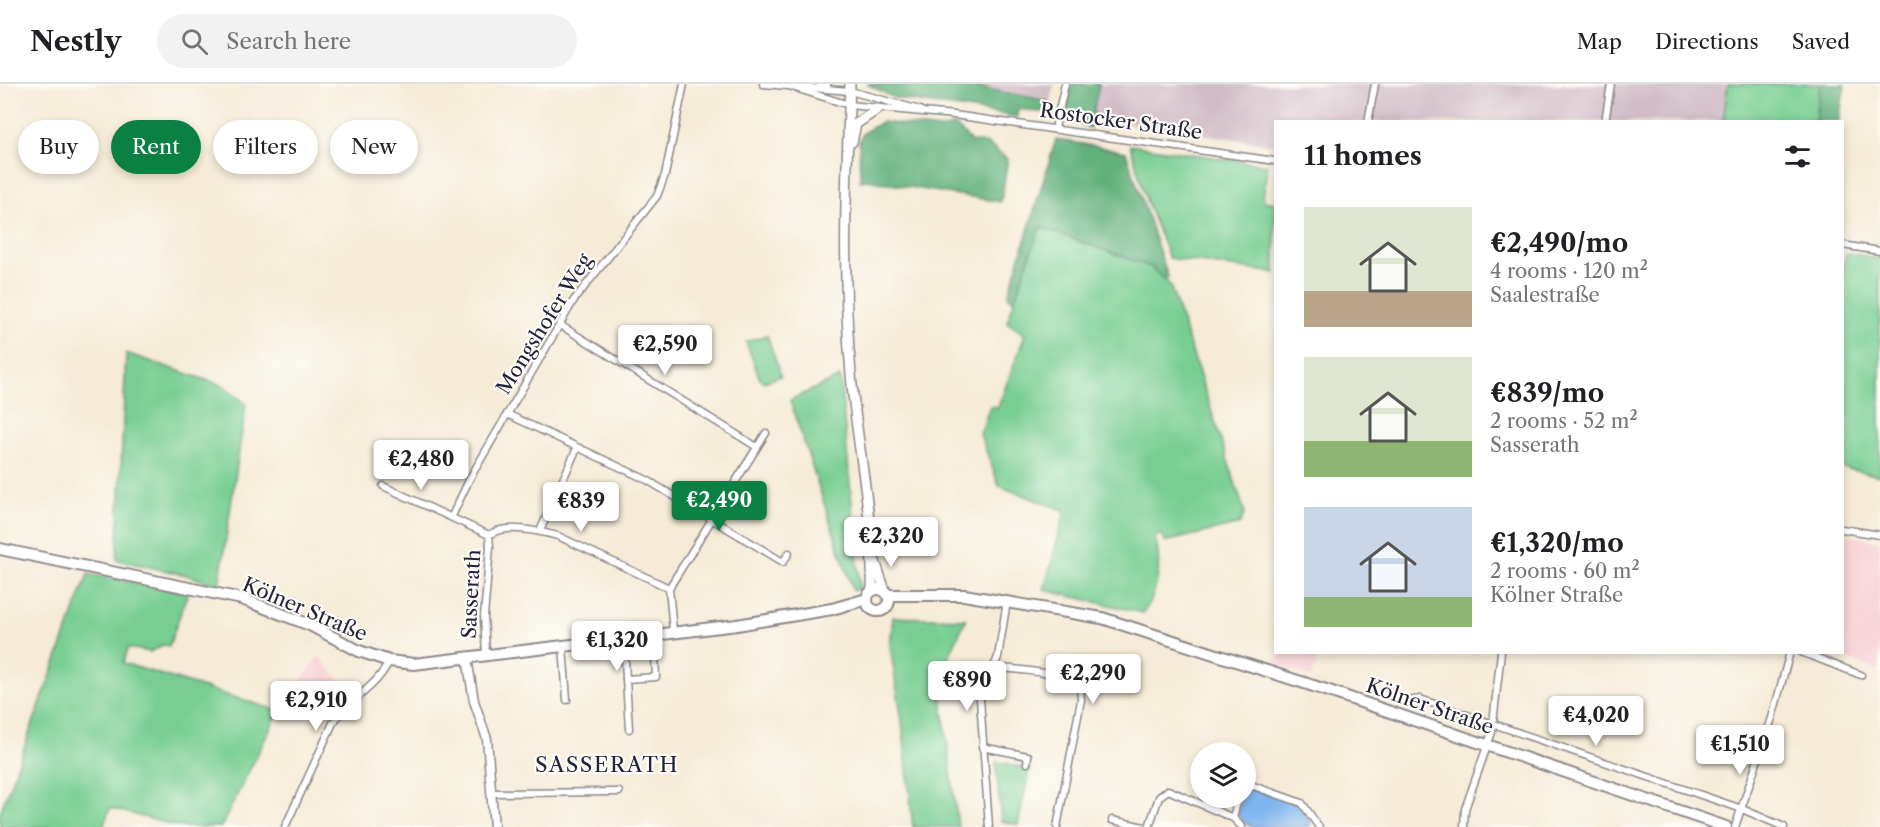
<!DOCTYPE html>
<meta charset="utf-8">
<style>
:root{--surface:#fff;--page:#f2f2f2;--text:#202124;--muted:#757577;--line:#e0e0e0;--accent:#0b8043}
body{margin:0;font-family:"Libre Caslon Text",serif;background:var(--page);color:var(--text);height:100vh;display:flex;flex-direction:column;font-size:22px;white-space:nowrap}
*{box-sizing:border-box;margin:0}
p{font-size:20px;color:var(--muted)}
.icon{flex:none;width:33px;height:33px;fill:none;stroke:currentColor;stroke-width:2;stroke-linecap:round;stroke-linejoin:round}
.map{position:relative;flex:1;overflow:hidden}
.side{position:absolute;left:1274px;top:36px;width:570px;height:534px;display:flex;flex-direction:column;background:var(--surface);border-radius:0px;box-shadow:0 3px 9px #0003}
.side>*{flex:none}
.top-card{position:absolute;left:18px;top:36px;width:570px;height:54px;display:flex;gap:12px}
.tools{position:absolute;left:1190px;top:658px;display:grid;gap:12px}
.tools a{display:grid;place-items:center;width:66px;height:66px;border-radius:50%;background:var(--surface);box-shadow:0 3px 9px #0003;font-size:30px}
.price{position:absolute;translate:-50% -51px;padding:0 14px;border-radius:6px;background:#fff;color:#222;font-size:20px;line-height:39px;filter:drop-shadow(0 2px 3px #0008)}
.price::after{content:'';position:absolute;left:50%;top:36px;width:18px;height:14px;margin-left:-9px;background:inherit;clip-path:polygon(0 0,100% 0,50% 100%)}
.price.on{background:var(--accent);color:#fff}
ul{padding:0;list-style:none}
li{display:flex;align-items:center;gap:18px;height:150px;padding:0 30px}
li span{display:grid;place-items:center;flex:none;width:168px;height:120px;border-radius:0px;color:#555}
li>.icon{margin-inline-start:auto}
span .icon{width:72px;height:72px;fill:#fffc;stroke-width:1}
li b{font-size:26px}
h2{display:flex;justify-content:space-between;align-items:center;height:72px;padding:0 30px;font-size:26px}
.tag{padding:0 21px;border-radius:27px;background:var(--surface);box-shadow:0 3px 9px #0003;font-size:21px;line-height:54px}
.tag.on{background:var(--accent);color:#fff}
header{display:flex;align-items:center;gap:36px;box-sizing:border-box;height:84px;padding:0 30px;background:var(--surface);border-bottom:2px solid var(--line)}
header strong{font-size:28px}
nav{display:flex;gap:33px;margin-inline-start:auto;font-size:21px}
.search{width:420px;height:54px;background:var(--page);display:flex;align-items:center;gap:15px;box-sizing:border-box;padding:0 21px;border-radius:33px;color:var(--muted);font-size:22px}
.map>svg:first-child{display:block}
.built{fill:#f7cfd3}
.industrial{fill:#d2bdc7}
.green{fill:#78ce92;stroke:#4d7866;stroke-width:1.5}
.forest{fill:#62b17c;stroke:#426a5c;stroke-width:1.5}
.water{fill:#80b6ef;stroke:#516c95;stroke-width:1.5}
.lines{fill:none;stroke-linecap:round;stroke-linejoin:round}
.minor-casing{stroke:#8c8688;stroke-width:9}
.tertiary-casing{stroke:#8c8688;stroke-width:11}
.secondary-casing{stroke:#8c8688;stroke-width:12}
.primary-casing{stroke:#8c8688;stroke-width:14}
.minor{stroke:#fff;stroke-width:6}
.tertiary{stroke:#fff;stroke-width:8}
.secondary{stroke:#fff;stroke-width:9}
.primary{stroke:#fff;stroke-width:10}
.labels{text-anchor:middle;dominant-baseline:central;stroke-width:4.5;stroke-linejoin:round;paint-order:stroke}
.street-label{font-size:20px;fill:#22223b;stroke:#fdfcf7}
.neighbourhood-label{font-size:21px;letter-spacing:1.5px;fill:#22223b;stroke:#fdfcf7}
</style>
<header>
<strong>Nestly</strong>
<div class="search"><svg class="icon" aria-label="search" viewBox="0 0 24 24"><circle cx="10" cy="10" r="6"/><path d="M15 15l6 6"/></svg>Search here</div>
<nav><a>Map</a><a>Directions</a><a>Saved</a></nav>
</header>
<div class="map">
<svg width="1880" height="743" viewBox="0 0 1880 743">
<rect width="100%" height="100%" fill="#fdfcf7"/>
<filter id="ink" filterUnits="userSpaceOnUse"><feTurbulence type="fractalNoise" baseFrequency=".0167" numOctaves="2"/><feDisplacementMap in="SourceGraphic" scale="12" xChannelSelector="R" yChannelSelector="G"/><feConvolveMatrix kernelMatrix="1 2 1 2 8 2 1 2 1" color-interpolation-filters="sRGB"/></filter>
<filter id="wash" filterUnits="userSpaceOnUse"><feTurbulence type="fractalNoise" baseFrequency=".008" numOctaves="4" result="noise"/><feDisplacementMap in="SourceGraphic" scale="24" xChannelSelector="R" yChannelSelector="G"/><feGaussianBlur stdDeviation="1.35" result="paint"/><feColorMatrix in="noise" values="0 0 0 0 0 0 0 0 0 0 0 0 0 0 0 0 0 1.4 0 .05"/><feComposite in="paint" operator="in"/></filter>
<g filter="url(#wash)">
<rect width="100%" height="100%" fill="#f5ebd6"/>
<g class="built">
<polygon points="1844,450 1880,458 1880,587 1838,572 1838,569 1842,568"/>
<polygon points="1279,569 1320,569 1311,594 1275,580"/>
<polygon points="318,572 349,607 334,621 330,620 321,631 292,611"/>
</g>
<g class="industrial">
<polygon points="963,0 1054,0 1050,16"/>
<polygon points="1099,0 1728,0 1723,37 1275,38 1275,61 1092,34"/>
</g>
<g class="green">
<polygon points="1728,0 1820,0 1815,37 1723,37"/>
<polygon points="1130,61 1267,81 1263,117 1275,119 1275,189 1169,174 1147,118"/>
<path d="M 1040,143 L 1151,183 L 1170,201 L 1245,429 L 1240,440 L 1165,458 L 1161,450 L 1155,453 C 1162,478 1159,509 1143,529 L 1044,506 L 1065,427 L 999,402 L 980,350 L 990,322 L 998,323 L 1025,251 L 1007,238 Z"/>
<polygon points="1849,169 1880,175 1880,392 1842,384 1842,192 1846,170"/>
<polygon points="767,251 781,292 764,298 760,295 746,258"/>
<polygon points="126,269 224,302 246,320 219,502 186,491 117,476"/>
<polygon points="840,293 860,504 853,507 790,316"/>
<polygon points="88,490 188,508 169,562 163,561 150,568 128,564 123,579 279,627 221,743 180,743 110,724 103,743 0,743 0,729"/>
<polygon points="893,533 966,535 939,594 958,743 913,743 902,637 890,562"/>
<polygon points="996,678 1030,684 1018,741 1001,737"/>
</g>
<g class="forest">
<polygon points="867,0 961,0 1049,17 1047,26 1039,28 1019,25 1017,33 894,14"/>
<polygon points="1072,0 1099,0 1090,44 1076,39 1067,23"/>
<polygon points="1820,0 1845,0 1839,37 1815,37"/>
<polygon points="882,38 941,45 955,41 972,58 986,59 1008,75 1001,118 866,96 860,97 859,57 864,48"/>
<polygon points="1056,55 1126,68 1168,193 1164,196 1151,183 1040,143 1014,217 1008,212"/>
</g>
<polygon class="water" points="1247,704 1298,719 1311,738 1309,743 1254,743 1244,739 1238,731 1241,714 1245,714 1245,705"/>
</g>
<g filter="url(#ink)">
<g class="lines">
<defs>
<g id="minor">
<polyline points="763,0 850,7 920,26"/>
<polyline points="792,3 849,21 954,31 1275,77"/>
<polyline points="1368,38 1375,0"/>
<polyline points="1605,38 1611,0"/>
<polyline points="1055,44 1065,0"/>
<polyline points="1842,161 1880,167"/>
<polyline points="560,241 757,363"/>
<polyline points="507,330 647,396 783,478 789,469"/>
<polyline points="383,402 489,451 490,463 484,532 486,571"/>
<polyline points="452,432 470,394 574,216 657,112 665,91 684,0"/>
<polyline points="1842,445 1880,451"/>
<polyline points="540,447 577,364"/>
<path d="M 489,451 C 505,439 539,447 558,452 L 669,504"/>
<polyline points="673,547 669,504 766,349"/>
<polyline points="624,554 626,595"/>
<polyline points="563,562 567,616"/>
<polyline points="1801,568 1861,591"/>
<path d="M 993,583 C 1014,586 1067,587 1080,604 L 1081,616 L 1057,743"/>
<polyline points="1391,610 1409,617 1420,615 1742,725 1784,743"/>
<polyline points="629,645 626,595 656,593 654,550"/>
<polyline points="982,663 1028,672 1027,679"/>
<polyline points="1245,699 1302,719 1319,743"/>
<polyline points="491,709 619,708"/>
<polyline points="1233,734 1238,714"/>
<polyline points="1112,736 1144,743"/>
<path d="M 285,743 L 333,639 C 348,616 378,603 389,577"/>
<polyline points="989,743 980,615 998,573 1007,517"/>
<polyline points="1149,743 1159,713 1168,706 1233,734 1242,743"/>
<polyline points="1464,743 1465,725 1492,648 1501,568"/>
<polyline points="1735,743 1772,634 1790,568"/>
</g>
<polyline id="tertiary" points="467,574 474,617 487,655 494,743"/>
<g id="secondary">
<path d="M 850,0 C 846,97 842,193 851,290 C 857,362 874,434 872,507"/>
<polyline points="821,3 826,0"/>
<polyline points="852,58 856,40 878,25"/>
<polyline points="875,477 885,507"/>
</g>
<g id="primary">
<polyline points="0,465 242,515 310,541 359,567 389,577 414,580 737,541 832,525 867,515"/>
<circle cx="878" cy="516" r="11"/>
<polyline points="889,511 964,511 1102,534 1326,606 1726,743"/>
</g>
</defs>
<use href="#minor" class="minor-casing"/>
<use href="#tertiary" class="tertiary-casing"/>
<use href="#secondary" class="secondary-casing"/>
<use href="#primary" class="primary-casing"/>
<use href="#minor" class="minor"/>
<use href="#tertiary" class="tertiary"/>
<use href="#secondary" class="secondary"/>
<use href="#primary" class="primary"/>
</g>
</g>
<g class="labels">
<g class="street-label">
<text transform="translate(1121 37) rotate(8)">Rostocker Straße</text>
<text transform="translate(544 240) rotate(-58)">Mongshofer Weg</text>
<text transform="translate(471 510) rotate(-87)">Sasserath</text>
<text transform="translate(305 525) rotate(23)">Kölner Straße</text>
<text transform="translate(1430 622) rotate(19)">Kölner Straße</text>
</g>
<g class="neighbourhood-label">
<text x="607" y="680">SASSERATH</text>
</g>
</g>
</svg>
<div class="tools">
<a><svg class="icon" aria-label="layers" viewBox="0 0 24 24"><path d="M12 4l9 5-9 5-9-5zM3 14l9 5 9-5"/></svg></a>
</div>
<b class="price" style="left:665px;top:292px">€2,590</b>
<b class="price" style="left:421px;top:407px">€2,480</b>
<b class="price on" style="left:719px;top:448px">€2,490</b>
<b class="price" style="left:581px;top:449px">€839</b>
<b class="price" style="left:891px;top:484px">€2,320</b>
<b class="price" style="left:617px;top:588px">€1,320</b>
<b class="price" style="left:1093px;top:621px">€2,290</b>
<b class="price" style="left:967px;top:628px">€890</b>
<b class="price" style="left:316px;top:648px">€2,910</b>
<b class="price" style="left:1596px;top:663px">€4,020</b>
<b class="price" style="left:1740px;top:692px">€1,510</b>
<div class="top-card">
<a class="tag">Buy</a>
<a class="tag on">Rent</a>
<a class="tag">Filters</a>
<a class="tag">New</a>
</div>
<section class="side">
<h2>11 homes<svg class="icon" aria-label="filters" viewBox="0 0 24 24"><path d="M4 7h16M4 17h16"/><circle cx="9" cy="7" r="2"/><circle cx="15" cy="17" r="2"/></svg></h2>
<ul>
<li><span style="background:linear-gradient(#dfe7d0 70%,#b9a48a 0)"><svg class="icon" aria-label="home" viewBox="0 0 24 24"><path d="M3 11l9-7 9 7M6 9v11h12V9"/></svg></span><div><b>€2,490/mo</b><p>4 rooms · 120 m²</p><p>Saalestraße</p></div></li>
<li><span style="background:linear-gradient(#dfe7d0 70%,#8fb573 0)"><svg class="icon" aria-label="home" viewBox="0 0 24 24"><path d="M3 11l9-7 9 7M6 9v11h12V9"/></svg></span><div><b>€839/mo</b><p>2 rooms · 52 m²</p><p>Sasserath</p></div></li>
<li><span style="background:linear-gradient(#c9d6e8 75%,#8fb573 0)"><svg class="icon" aria-label="home" viewBox="0 0 24 24"><path d="M3 11l9-7 9 7M6 9v11h12V9"/></svg></span><div><b>€1,320/mo</b><p>2 rooms · 60 m²</p><p>Kölner Straße</p></div></li>
</ul>
</section>
</div>
